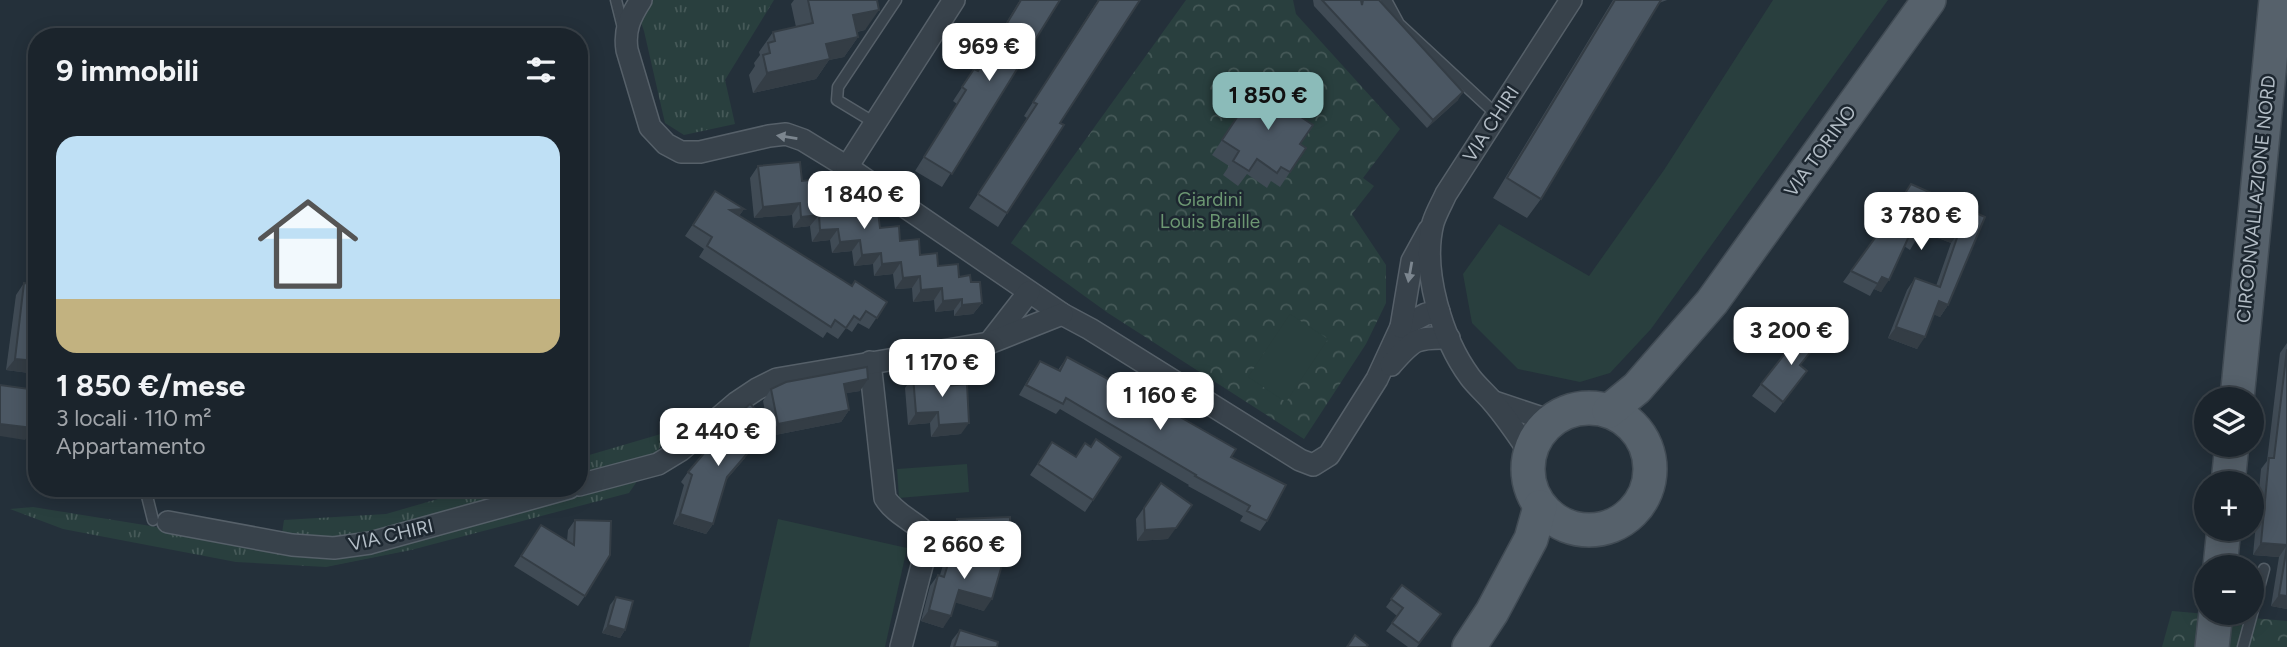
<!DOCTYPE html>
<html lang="it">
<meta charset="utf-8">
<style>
:root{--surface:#1b242c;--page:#242c34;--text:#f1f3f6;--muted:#a0a4a9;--line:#394148;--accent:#8bbbb9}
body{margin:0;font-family:Figtree,sans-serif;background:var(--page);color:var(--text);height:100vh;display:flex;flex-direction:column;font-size:26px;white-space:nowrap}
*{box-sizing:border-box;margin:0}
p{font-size:23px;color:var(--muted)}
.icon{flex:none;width:38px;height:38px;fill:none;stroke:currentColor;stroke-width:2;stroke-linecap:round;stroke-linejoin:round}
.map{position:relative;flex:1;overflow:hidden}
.panel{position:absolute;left:28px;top:28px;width:560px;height:469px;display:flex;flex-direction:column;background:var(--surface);border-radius:28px;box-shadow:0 4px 18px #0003,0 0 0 2px var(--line)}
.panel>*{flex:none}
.buttons{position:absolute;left:2194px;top:387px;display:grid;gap:14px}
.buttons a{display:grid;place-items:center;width:70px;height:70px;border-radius:50%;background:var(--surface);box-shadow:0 4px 18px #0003,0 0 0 2px var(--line);font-size:35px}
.price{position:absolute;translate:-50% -60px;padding:0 16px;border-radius:14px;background:#fff;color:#222;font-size:23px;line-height:46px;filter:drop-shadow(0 2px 4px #0008)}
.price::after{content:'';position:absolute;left:50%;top:42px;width:21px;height:16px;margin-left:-10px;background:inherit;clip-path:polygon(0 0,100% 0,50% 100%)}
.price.active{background:var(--accent);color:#111}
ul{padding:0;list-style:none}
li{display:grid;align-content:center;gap:14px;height:371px;padding:0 28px}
li span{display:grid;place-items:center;height:217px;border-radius:21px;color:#555}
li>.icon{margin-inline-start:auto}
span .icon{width:126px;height:126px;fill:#fffc;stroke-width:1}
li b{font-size:30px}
h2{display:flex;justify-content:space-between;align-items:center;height:84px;padding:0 28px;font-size:30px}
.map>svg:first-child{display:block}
.grass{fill:url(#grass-tufts)}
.forest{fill:url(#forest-crowns)}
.pitch{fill:#293f3e}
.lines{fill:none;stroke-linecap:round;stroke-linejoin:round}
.lane-casing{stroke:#566069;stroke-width:13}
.street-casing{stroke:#566069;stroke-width:24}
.primary-casing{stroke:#414b54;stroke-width:36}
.lane{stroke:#38424b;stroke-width:10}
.street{stroke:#38424b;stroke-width:21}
.primary{stroke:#56616b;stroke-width:33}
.wall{fill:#404b55}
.shaded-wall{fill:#343d45}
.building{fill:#4b5763;stroke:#343d45;stroke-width:2}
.oneway{fill:#7c868f}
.labels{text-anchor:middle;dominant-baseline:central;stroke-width:5;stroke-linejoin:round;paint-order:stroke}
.street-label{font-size:19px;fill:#b3bdc6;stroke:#1d2730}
.park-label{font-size:19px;fill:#6c9672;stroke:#1d2730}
</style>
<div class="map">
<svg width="2287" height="647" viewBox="0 0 2287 647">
<defs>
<pattern id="grass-tufts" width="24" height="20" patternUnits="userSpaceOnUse" patternTransform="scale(1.75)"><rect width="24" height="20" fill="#293f3e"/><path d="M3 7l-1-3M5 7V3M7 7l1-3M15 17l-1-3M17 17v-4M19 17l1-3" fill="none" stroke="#465958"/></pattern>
<pattern id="forest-crowns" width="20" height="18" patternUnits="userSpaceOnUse" patternTransform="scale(1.75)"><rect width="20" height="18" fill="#293f3e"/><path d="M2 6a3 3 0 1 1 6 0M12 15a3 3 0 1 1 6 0" fill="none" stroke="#465958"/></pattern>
</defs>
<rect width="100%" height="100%" fill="#24303a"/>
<g class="grass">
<polygon points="633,0 774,0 725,80 735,124 684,135 665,123 644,31"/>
<polygon points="671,431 629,493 411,550 326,567 236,562 63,529 10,509 33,507 280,547 284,520 386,514 476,488 579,488 579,458"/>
</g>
<g class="forest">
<polygon points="1186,0 1293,0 1296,14 1400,129 1363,178 1374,186 1352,214 1386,265 1386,303 1366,344 1304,439 1108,313 1011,243"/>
<polygon points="2172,611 2287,621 2287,647 2162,647"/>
</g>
<g class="pitch">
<polygon points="1773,0 1888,0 1651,329 1610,373 1580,382 1518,369 1472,323 1463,274 1499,224 1589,276 1664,170"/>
<polygon points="1290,314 1328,339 1286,402 1248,377"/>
<polygon points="967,464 969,492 899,498 897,469"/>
<polygon points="778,519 907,548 885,647 749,647"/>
</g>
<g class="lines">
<defs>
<g id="lane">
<polyline points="616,0 623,28"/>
<polyline points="1386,0 1399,24 1497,115"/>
<polyline points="875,123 837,100 838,87 896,0"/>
<polyline points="145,488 153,520"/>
<polyline points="2243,647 2264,569"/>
</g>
<g id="street">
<path d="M 641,0 C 630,17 624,30 627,50 L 650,127 L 666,144 L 681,152 L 700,152 L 769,136 L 786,134 L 803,140 L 847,167 L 1062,314 L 1090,329 L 1300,460 L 1313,465 L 1329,455 L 1377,379 L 1401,327 L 1426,314 L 1439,312"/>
<polyline points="847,167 954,0"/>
<polyline points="1401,327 1412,261 1429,230"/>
<polyline points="990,342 1029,292"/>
<path d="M 870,362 L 885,498 C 895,514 914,521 927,534 L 927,546 L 901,647"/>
<path d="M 1391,365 C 1413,340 1415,337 1449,338"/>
<polyline points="1494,402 1551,421"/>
<path d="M 1530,453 C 1518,435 1506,417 1492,401 C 1485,393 1476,385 1470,377 C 1442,339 1421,270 1433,223 C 1436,213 1442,203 1446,194 L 1571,0"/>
<polyline points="579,485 658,464 681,450 736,403 757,389 777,379 989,343 1062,314"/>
<polyline points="168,522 292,545 334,548 370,543 569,488"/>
</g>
<g id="primary">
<polyline points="2237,399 2276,0"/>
<circle cx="1589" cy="469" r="61"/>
<polyline points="1609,411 1637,388 1712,302 1929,0"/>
<polyline points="2228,483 2232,444"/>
<polyline points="2220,567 2224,528"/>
<polyline points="1469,647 1492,612 1531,539 1540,507"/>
<polyline points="2212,647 2216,612"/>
</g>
</defs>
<use href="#lane" class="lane-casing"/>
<use href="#street" class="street-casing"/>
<use href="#primary" class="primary-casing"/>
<use href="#lane" class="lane"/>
<use href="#street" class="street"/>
<use href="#primary" class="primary"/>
</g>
<g class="wall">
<polygon points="794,0 877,0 865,30 857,32 858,37 844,57 829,60 816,79 753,93 749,75 755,66 754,63 760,55 759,52 773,32 796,27 791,4"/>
<polygon points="1020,0 1060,0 942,187 915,171 957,104 953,101 974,69 977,71"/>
<polygon points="1098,0 1140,0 1060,123 1007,213 998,227 969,208 1027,118 1024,116"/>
<polygon points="1313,0 1379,0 1458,100 1427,128 1314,6"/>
<polygon points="1613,0 1667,0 1659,3 1541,199 1527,218 1493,198"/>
<polygon points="1261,81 1292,111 1300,144 1306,148 1280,187 1271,181 1267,188 1247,174 1238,186 1223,175 1229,166 1212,155"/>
<polygon points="758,166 802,181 820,194 858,214 938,266 971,282 982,303 973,314 954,316 954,310 935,312 934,300 913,302 912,288 895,289 893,274 874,276 873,264 854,266 852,251 832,253 830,240 812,242 810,226 793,228 792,215 754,218 750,178"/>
<polygon points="1911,184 1985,217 1948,305 1940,317 1934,314 1917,349 1888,338 1907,290 1915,278 1936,286 1951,243 1921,231 1910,250 1904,246 1881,292 1874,289 1870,296 1843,282 1882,228"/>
<polygon points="715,191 744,209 739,216 852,286 887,302 869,329 858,323 852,332 846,328 838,339 827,332 823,338 699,257 704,249 685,236"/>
<polygon points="24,283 37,374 6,370 16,295"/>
<polygon points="2287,343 2287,609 2271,606 2279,557 2253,555 2261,469 2267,461 2280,353"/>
<polygon points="1812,351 1800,365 1807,371 1775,413 1752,396 1761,384"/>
<polygon points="1067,357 1116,384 1121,377 1131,389 1231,457 1267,521 1260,531 1240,521 1243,516 1188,486 1189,485 1060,409 1056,414 1019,395 1033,371 1040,361 1058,370"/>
<polygon points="913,376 946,386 961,434 931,437 930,423 908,425 905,388"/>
<polygon points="771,389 860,391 846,393 849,410 841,422 770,436 763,401"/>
<polygon points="762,415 742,440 745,458 726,480 713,524 706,534 673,524 684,485 681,482 688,472"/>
<polygon points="1052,442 1093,500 1085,512 1030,475"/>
<polygon points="1161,483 1168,539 1137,541 1136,519"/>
<polygon points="957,519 1010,540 1004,547 951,549 951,527"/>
<polygon points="575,520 585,596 578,606 514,566 541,525 567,541 568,530"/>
<polygon points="952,551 984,611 955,602 943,628 921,621 930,586 938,575 940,575 944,562"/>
<polygon points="1402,585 1441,614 1417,647 1408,647 1386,631 1397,616 1386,607"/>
<polygon points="616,597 625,630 620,638 602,633 610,605"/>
<polygon points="960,630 997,647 950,647 952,640"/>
</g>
<g class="shaded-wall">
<polygon points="879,10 865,30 840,35 853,15"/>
<polygon points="858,37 844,57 829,60 816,79 753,93 767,73 826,44"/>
<polygon points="1463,92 1458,100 1427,128 1433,120"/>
<polygon points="800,203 792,215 754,218 763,207"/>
<polygon points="744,209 736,220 730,210"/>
<polygon points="819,215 810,226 793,228 801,217"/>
<polygon points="1928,219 1959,232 1951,243 1919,231"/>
<polygon points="838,229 830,240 812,242 820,230"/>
<polygon points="860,240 852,251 832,253 840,242"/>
<polygon points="881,253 873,264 854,266 862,255"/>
<polygon points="901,262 893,274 874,276 882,264"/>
<polygon points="920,276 912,288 895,289 903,278"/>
<polygon points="1882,277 1889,280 1881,292 1874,289"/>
<polygon points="942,288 934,300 913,302 921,290"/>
<polygon points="962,299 954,310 935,312 943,301"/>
<polygon points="1939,301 1948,305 1940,317 1930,313"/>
<polygon points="982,303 973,314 954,316 962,305"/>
<polygon points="1896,327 1925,337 1917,349 1888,338"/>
<polygon points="15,359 37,361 37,374 6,370"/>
<polygon points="868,379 860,391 836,395 844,384"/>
<polygon points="849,410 841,422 770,436 778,424"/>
<polygon points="938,412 930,423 908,425 916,413"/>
<polygon points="762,415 755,425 741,442 736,434"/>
<polygon points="969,423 961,434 931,437 939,425"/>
<polygon points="0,424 33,428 25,440 0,436"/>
<polygon points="752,448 745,458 720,487 727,477"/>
<polygon points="680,514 713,524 706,534 673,524"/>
<polygon points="1176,528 1168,539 1137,541 1145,530"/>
<polygon points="1010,540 1004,547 951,549 957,541"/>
<polygon points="2261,543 2287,545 2279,557 2253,555"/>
<polygon points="959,590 992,599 984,611 950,601"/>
<polygon points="2279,595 2287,596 2287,609 2271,606"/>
<polygon points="929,610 951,616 943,628 921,621"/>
<polygon points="608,625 625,630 620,638 602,633"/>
</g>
<g class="building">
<polygon points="808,0 877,0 879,10 853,15 858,37 826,44 830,59 767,73 763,55 770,53 768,43 775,41 773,32 813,23"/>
<polygon points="1021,0 1060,0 952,174 924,157 966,90 962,87 974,69 978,71"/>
<polygon points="1099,0 1140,0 1060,123 1064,125 1007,213 978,194 1037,104 1033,102"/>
<polygon points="1322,0 1361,0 1362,5 1363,0 1379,0 1463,92 1433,120"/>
<polygon points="1615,0 1661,0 1541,199 1507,178"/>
<polygon points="1261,81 1296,105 1292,111 1313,125 1300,144 1306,148 1290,172 1281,167 1277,173 1257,159 1249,171 1233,161 1239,151 1222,140"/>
<polygon points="800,162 802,181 818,179 820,194 839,192 841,205 857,204 858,214 878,212 880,228 899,226 900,241 919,239 920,255 937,253 938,266 958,264 959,277 970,275 971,282 980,282 982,303 962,305 962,299 943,301 942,288 921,290 920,276 903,278 901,262 882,264 881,253 862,255 860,240 840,242 838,229 820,230 819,215 801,217 800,203 763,207 758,166"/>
<polygon points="1911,184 1985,217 1948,305 1939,301 1925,337 1896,327 1915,278 1940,287 1959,232 1928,219 1918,239 1910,234 1889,280 1882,277 1878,284 1851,271 1888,220"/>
<polygon points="715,191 744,209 730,210 844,281 852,286 855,281 887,302 877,318 866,311 860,320 854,316 846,328 835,320 831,327 707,246 712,237 693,225"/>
<polygon points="24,283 37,285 37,361 15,359"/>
<polygon points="1805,328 1820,340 1800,365 1807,371 1783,402 1761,384"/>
<polygon points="2287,349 2287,545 2261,543 2269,458 2274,458"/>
<polygon points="1067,357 1117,384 1121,377 1134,385 1131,389 1236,449 1231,457 1286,485 1267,521 1247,511 1250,506 1195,476 1196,475 1066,398 1063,404 1026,385 1040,361 1060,371"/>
<polygon points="867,367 868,379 844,384 849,410 778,424 771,389 786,382"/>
<polygon points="945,374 946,386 967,384 969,423 939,425 938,412 916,413 913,376"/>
<polygon points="0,385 37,390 37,402 33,428 0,424"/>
<polygon points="750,404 762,415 748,432 736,434 752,448 727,477 713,524 680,514 692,475 688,472 734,418"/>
<polygon points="1096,439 1121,457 1093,500 1038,464 1052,442 1076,457 1085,443 1091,447"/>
<polygon points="1161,483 1192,505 1176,528 1145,530 1144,508"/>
<polygon points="1010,517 1010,540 957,541 957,519"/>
<polygon points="575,520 611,521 610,555 585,596 521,556 541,525 574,545"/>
<polygon points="2287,546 2287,596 2279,595"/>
<polygon points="952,551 1002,565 992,599 959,590 951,616 929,610 938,575 944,577"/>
<polygon points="1402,585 1441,614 1419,643 1392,623 1403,608 1391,599"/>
<polygon points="616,597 633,601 625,630 608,625"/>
<polygon points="960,630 998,642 997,647 954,647"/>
<polygon points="1355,635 1368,645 1366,647 1347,647"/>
</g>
<defs><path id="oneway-solid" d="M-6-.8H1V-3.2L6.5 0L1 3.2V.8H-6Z" transform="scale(1.75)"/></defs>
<g class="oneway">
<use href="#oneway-solid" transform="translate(787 137) rotate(-171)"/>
<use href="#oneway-solid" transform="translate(1410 272) rotate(100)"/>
</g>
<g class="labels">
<g class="street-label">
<text transform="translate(1491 124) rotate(-57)">VIA CHIRI</text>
<text transform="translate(1820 151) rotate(-54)">VIA TORINO</text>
<text transform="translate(2256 199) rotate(-84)">CIRCONVALLAZIONE NORD</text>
<text transform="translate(391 535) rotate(-13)">VIA CHIRI</text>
</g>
<g class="park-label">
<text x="1210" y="199">Giardini<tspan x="1210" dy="22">Louis Braille</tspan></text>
</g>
</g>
</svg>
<div class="buttons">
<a><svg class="icon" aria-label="layers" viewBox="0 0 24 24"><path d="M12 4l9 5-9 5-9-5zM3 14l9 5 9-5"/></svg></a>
<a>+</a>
<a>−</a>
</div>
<b class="price" style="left:989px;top:83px">969 €</b>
<b class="price active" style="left:1268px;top:132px">1 850 €</b>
<b class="price" style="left:864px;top:231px">1 840 €</b>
<b class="price" style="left:1921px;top:252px">3 780 €</b>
<b class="price" style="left:1791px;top:367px">3 200 €</b>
<b class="price" style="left:942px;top:399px">1 170 €</b>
<b class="price" style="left:1160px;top:432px">1 160 €</b>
<b class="price" style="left:718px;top:468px">2 440 €</b>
<b class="price" style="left:964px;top:581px">2 660 €</b>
<section class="panel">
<h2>9 immobili<svg class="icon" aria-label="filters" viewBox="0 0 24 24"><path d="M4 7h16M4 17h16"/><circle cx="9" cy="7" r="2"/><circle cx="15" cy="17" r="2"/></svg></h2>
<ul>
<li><span style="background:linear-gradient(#bfe0f5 75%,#c2b280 0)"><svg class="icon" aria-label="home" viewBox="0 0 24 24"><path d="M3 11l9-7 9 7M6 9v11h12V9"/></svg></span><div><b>1 850 €/mese</b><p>3 locali · 110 m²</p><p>Appartamento</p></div></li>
</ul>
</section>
</div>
